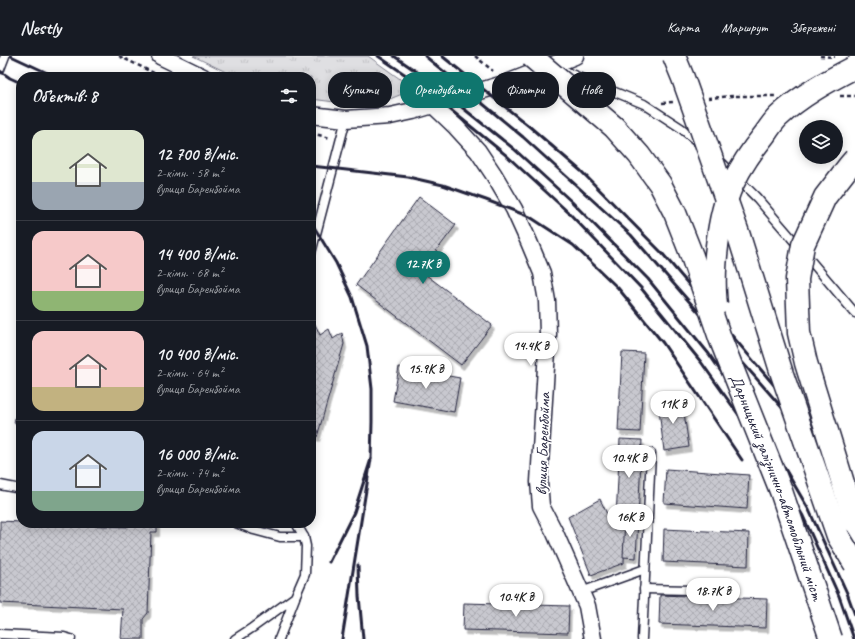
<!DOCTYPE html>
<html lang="uk">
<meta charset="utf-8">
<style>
:root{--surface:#171b24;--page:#20242c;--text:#f1f3f6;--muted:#9ea1a6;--line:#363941;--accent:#0f766e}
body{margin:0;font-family:Caveat,sans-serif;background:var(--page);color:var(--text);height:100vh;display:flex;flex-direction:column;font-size:15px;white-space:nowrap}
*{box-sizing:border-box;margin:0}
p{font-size:13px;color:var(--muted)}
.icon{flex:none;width:22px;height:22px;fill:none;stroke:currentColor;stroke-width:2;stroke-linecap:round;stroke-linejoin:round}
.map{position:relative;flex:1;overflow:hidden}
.panel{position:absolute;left:16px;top:16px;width:300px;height:456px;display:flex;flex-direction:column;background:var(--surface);border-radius:16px;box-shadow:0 2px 10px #0003}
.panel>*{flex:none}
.hud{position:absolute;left:328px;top:16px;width:380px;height:36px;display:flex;gap:8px}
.controls{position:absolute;left:799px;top:64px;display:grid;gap:8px}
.controls a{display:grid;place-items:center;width:44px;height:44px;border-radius:50%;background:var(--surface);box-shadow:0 2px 10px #0003;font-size:20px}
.price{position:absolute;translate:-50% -34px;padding:0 9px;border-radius:14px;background:#fff;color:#222;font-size:13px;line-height:26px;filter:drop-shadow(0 1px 2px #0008)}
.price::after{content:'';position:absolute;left:50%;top:24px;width:12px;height:9px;margin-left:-6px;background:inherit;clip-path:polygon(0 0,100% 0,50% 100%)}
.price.on{background:var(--accent);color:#fff}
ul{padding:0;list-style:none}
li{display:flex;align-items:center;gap:12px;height:100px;padding:0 16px}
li+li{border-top:1px solid var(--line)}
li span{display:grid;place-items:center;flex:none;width:112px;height:80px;border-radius:12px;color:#555}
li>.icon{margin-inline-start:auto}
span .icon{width:48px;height:48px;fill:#fffc;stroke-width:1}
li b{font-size:17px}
h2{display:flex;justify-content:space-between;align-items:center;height:48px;padding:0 16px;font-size:17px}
.chip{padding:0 14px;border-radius:16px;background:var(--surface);box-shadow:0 2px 10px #0003;font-size:14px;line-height:36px}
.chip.on{background:var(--accent);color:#fff}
header{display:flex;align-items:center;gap:24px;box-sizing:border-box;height:56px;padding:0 20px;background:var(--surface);border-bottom:1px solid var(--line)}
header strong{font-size:19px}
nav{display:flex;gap:22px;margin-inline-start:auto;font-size:14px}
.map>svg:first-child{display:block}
.grass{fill:url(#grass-tufts);stroke:#80808e}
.building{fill:url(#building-cross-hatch);stroke:#22223b;filter:url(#shadow)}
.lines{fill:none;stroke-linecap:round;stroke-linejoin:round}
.lane-casing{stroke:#22223b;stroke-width:11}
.street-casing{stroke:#22223b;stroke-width:19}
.path{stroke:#22223b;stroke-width:2.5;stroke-dasharray:4 3;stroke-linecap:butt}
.lane{stroke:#fff;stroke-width:8}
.street{stroke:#fff;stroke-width:16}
.rail{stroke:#22223b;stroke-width:3}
.primary-bridge-casing{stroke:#22223b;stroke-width:25;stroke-linecap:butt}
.primary-bridge{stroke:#fff;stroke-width:22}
.labels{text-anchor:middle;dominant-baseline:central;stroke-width:3.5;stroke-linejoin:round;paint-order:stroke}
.street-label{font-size:16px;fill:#22223b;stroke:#fff}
</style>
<header>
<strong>Nestly</strong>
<nav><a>Карта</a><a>Маршрут</a><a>Збережені</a></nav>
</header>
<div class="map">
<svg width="855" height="583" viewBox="0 0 855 583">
<defs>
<pattern id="grass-tufts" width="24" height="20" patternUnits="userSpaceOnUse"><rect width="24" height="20" fill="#dfdfe2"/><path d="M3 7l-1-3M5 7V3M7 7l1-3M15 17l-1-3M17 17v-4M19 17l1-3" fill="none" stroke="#bfbfc3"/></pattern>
<pattern id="building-cross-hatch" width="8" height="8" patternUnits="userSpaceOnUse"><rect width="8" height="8" fill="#c8c8cf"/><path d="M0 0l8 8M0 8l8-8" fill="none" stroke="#acacb3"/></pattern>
<filter id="shadow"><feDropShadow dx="2.5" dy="4.5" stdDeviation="0" flood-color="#0004"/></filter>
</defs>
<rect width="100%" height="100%" fill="#fff"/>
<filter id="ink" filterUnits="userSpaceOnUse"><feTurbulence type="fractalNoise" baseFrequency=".025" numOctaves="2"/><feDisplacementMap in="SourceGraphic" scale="8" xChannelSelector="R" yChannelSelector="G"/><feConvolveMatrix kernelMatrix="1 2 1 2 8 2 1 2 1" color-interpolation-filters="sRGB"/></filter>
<g filter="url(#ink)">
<polygon class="grass" points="193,0 368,0 414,33 390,43 335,46 311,43 311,21 238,21 230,18"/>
<g class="building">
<polygon points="419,141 456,169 421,215 492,269 461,309 356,229"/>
<polygon points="315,268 320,279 329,273 333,283 342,277 344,288 317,381 311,379 311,273"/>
<polygon points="622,296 644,297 640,376 618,375"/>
<polygon points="399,311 460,322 454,356 393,345"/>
<polygon points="21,332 21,369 14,367"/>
<polygon points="682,343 689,391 664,395 658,346"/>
<polygon points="620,383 642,384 638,463 616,462"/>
<polygon points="666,413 749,419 747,453 664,447"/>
<polygon points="600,443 614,473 625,472 624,507 591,519 568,461"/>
<polygon points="625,462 638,463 636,502 623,501"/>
<polygon points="0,465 21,466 21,467 41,467 127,471 127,467 157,467 157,476 151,476 148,557 143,563 143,583 121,583 123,553 0,547"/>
<polygon points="664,473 749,477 748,510 663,506"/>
<polygon points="660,539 767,543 766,572 659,568"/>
<polygon points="464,547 569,550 568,577 463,574"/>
</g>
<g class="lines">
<defs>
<g id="lane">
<polyline points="0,13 5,0"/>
<polyline points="559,13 644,48 681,72 700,88"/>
<polyline points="718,103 757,142 788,178 855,257"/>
<polyline points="311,197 346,63"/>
<polyline points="0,429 21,433"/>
<polyline points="236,467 254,474 280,481 304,481"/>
<polyline points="644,533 692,534"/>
<polyline points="581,536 645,513"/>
<polyline points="0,578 64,581 71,583"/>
<polyline points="235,583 252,572 295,541 305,518 306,490 304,481 296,467"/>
<polyline points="279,583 295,542"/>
<polyline points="642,583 651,397"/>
</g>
<g id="street">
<polyline points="160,0 203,21"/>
<polyline points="434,50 456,71 478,95 494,119 514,153 529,186 542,217 547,245 548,278 539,426 541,450 555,477 587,550 593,583"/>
<polyline points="311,59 346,63 390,60 413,55 507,27 575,0"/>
</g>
</defs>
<use href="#lane" class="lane-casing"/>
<use href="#street" class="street-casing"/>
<g class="path">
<polyline points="119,0 162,21"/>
<polyline points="475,0 493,15"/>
<polyline points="820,0 835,1"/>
<polyline points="840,40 855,40"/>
<polyline points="708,42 733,40 775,40"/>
<polyline points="662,47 673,46"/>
<polyline points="311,77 330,82"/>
</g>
<use href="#lane" class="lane"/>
<use href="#street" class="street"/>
<g class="rail">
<polyline points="11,0 56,21"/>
<polyline points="378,0 419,28 507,100 569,157 641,232 701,306 768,400 803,460 839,540 854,583"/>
<polyline points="394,0 423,20 514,93 572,146 648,223 709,298 774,394 809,454 847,537 855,559"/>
<polyline points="425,0 523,81 631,179 784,354 826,413 855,462"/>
<polyline points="442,0 530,71 581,115 662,197 790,348 831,407 855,445"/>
<polyline points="0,15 10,22 21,27"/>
<polyline points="311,110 329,112 408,121 443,129 486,144 530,161 573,189 618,232 663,287 742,404"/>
<polyline points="311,168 314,171 336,207 352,241 367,290 372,333 372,366 371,403"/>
<polyline points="329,506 354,456 371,403 342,583"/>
<polyline points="358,509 359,540 363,583"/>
</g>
<defs>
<g id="primary-bridge">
<path id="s1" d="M 531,0 L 614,71 L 639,99 L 660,128 L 675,157 L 692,200 L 720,282 L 781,435 L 831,583"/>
<polyline points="674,0 683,22 739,180 782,318 838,480 855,508"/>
<polyline points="855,103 849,110 825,141 803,189 797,223 799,277 806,307 855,466"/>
<path d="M 716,249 C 712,215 718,160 732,129 C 741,110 752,94 765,78 C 769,72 773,66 778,61 C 800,40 828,25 855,11"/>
</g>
</defs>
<use href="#primary-bridge" class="primary-bridge-casing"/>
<use href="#primary-bridge" class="primary-bridge"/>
</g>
</g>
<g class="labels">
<g class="street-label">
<text transform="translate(543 388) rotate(-88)">вулиця Баренбойма</text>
<text stroke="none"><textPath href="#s1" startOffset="508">Дарницький залізнично-автомобільний міст</textPath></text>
</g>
</g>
</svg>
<div class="controls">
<a><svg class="icon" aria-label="layers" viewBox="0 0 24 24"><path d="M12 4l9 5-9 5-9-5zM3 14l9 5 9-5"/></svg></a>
</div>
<b class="price on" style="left:423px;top:229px">12.7K ₴</b>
<b class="price" style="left:531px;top:311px">14.4K ₴</b>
<b class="price" style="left:426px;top:334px">15.9K ₴</b>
<b class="price" style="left:673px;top:369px">11K ₴</b>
<b class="price" style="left:629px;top:423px">10.4K ₴</b>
<b class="price" style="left:630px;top:482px">16K ₴</b>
<b class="price" style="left:713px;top:556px">18.7K ₴</b>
<b class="price" style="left:516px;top:562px">10.4K ₴</b>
<div class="hud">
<a class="chip">Купити</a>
<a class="chip on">Орендувати</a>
<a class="chip">Фільтри</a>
<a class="chip">Нове</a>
</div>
<section class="panel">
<h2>Об’єктів: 8<svg class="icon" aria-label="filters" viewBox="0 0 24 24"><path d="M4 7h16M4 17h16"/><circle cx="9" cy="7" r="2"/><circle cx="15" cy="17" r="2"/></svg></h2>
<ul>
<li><span style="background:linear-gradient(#dfe7d0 65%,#9aa5b1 0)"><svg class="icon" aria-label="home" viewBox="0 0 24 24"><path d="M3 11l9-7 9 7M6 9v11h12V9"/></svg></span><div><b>12 700 ₴/міс.</b><p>2-кімн. · 58 m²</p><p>вулиця Баренбойма</p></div></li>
<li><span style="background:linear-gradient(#f6c9c9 75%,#8fb573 0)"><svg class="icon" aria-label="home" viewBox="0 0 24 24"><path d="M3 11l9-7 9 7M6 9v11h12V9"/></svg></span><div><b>14 400 ₴/міс.</b><p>2-кімн. · 68 m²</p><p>вулиця Баренбойма</p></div></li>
<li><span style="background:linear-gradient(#f6c9c9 70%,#c2b280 0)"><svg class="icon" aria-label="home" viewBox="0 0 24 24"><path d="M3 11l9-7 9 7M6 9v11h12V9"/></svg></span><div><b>10 400 ₴/міс.</b><p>2-кімн. · 64 m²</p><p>вулиця Баренбойма</p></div></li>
<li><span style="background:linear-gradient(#c9d6e8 75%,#7fa58c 0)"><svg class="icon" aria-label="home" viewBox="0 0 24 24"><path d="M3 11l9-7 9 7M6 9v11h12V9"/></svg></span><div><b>16 000 ₴/міс.</b><p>2-кімн. · 74 m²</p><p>вулиця Баренбойма</p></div></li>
</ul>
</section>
</div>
